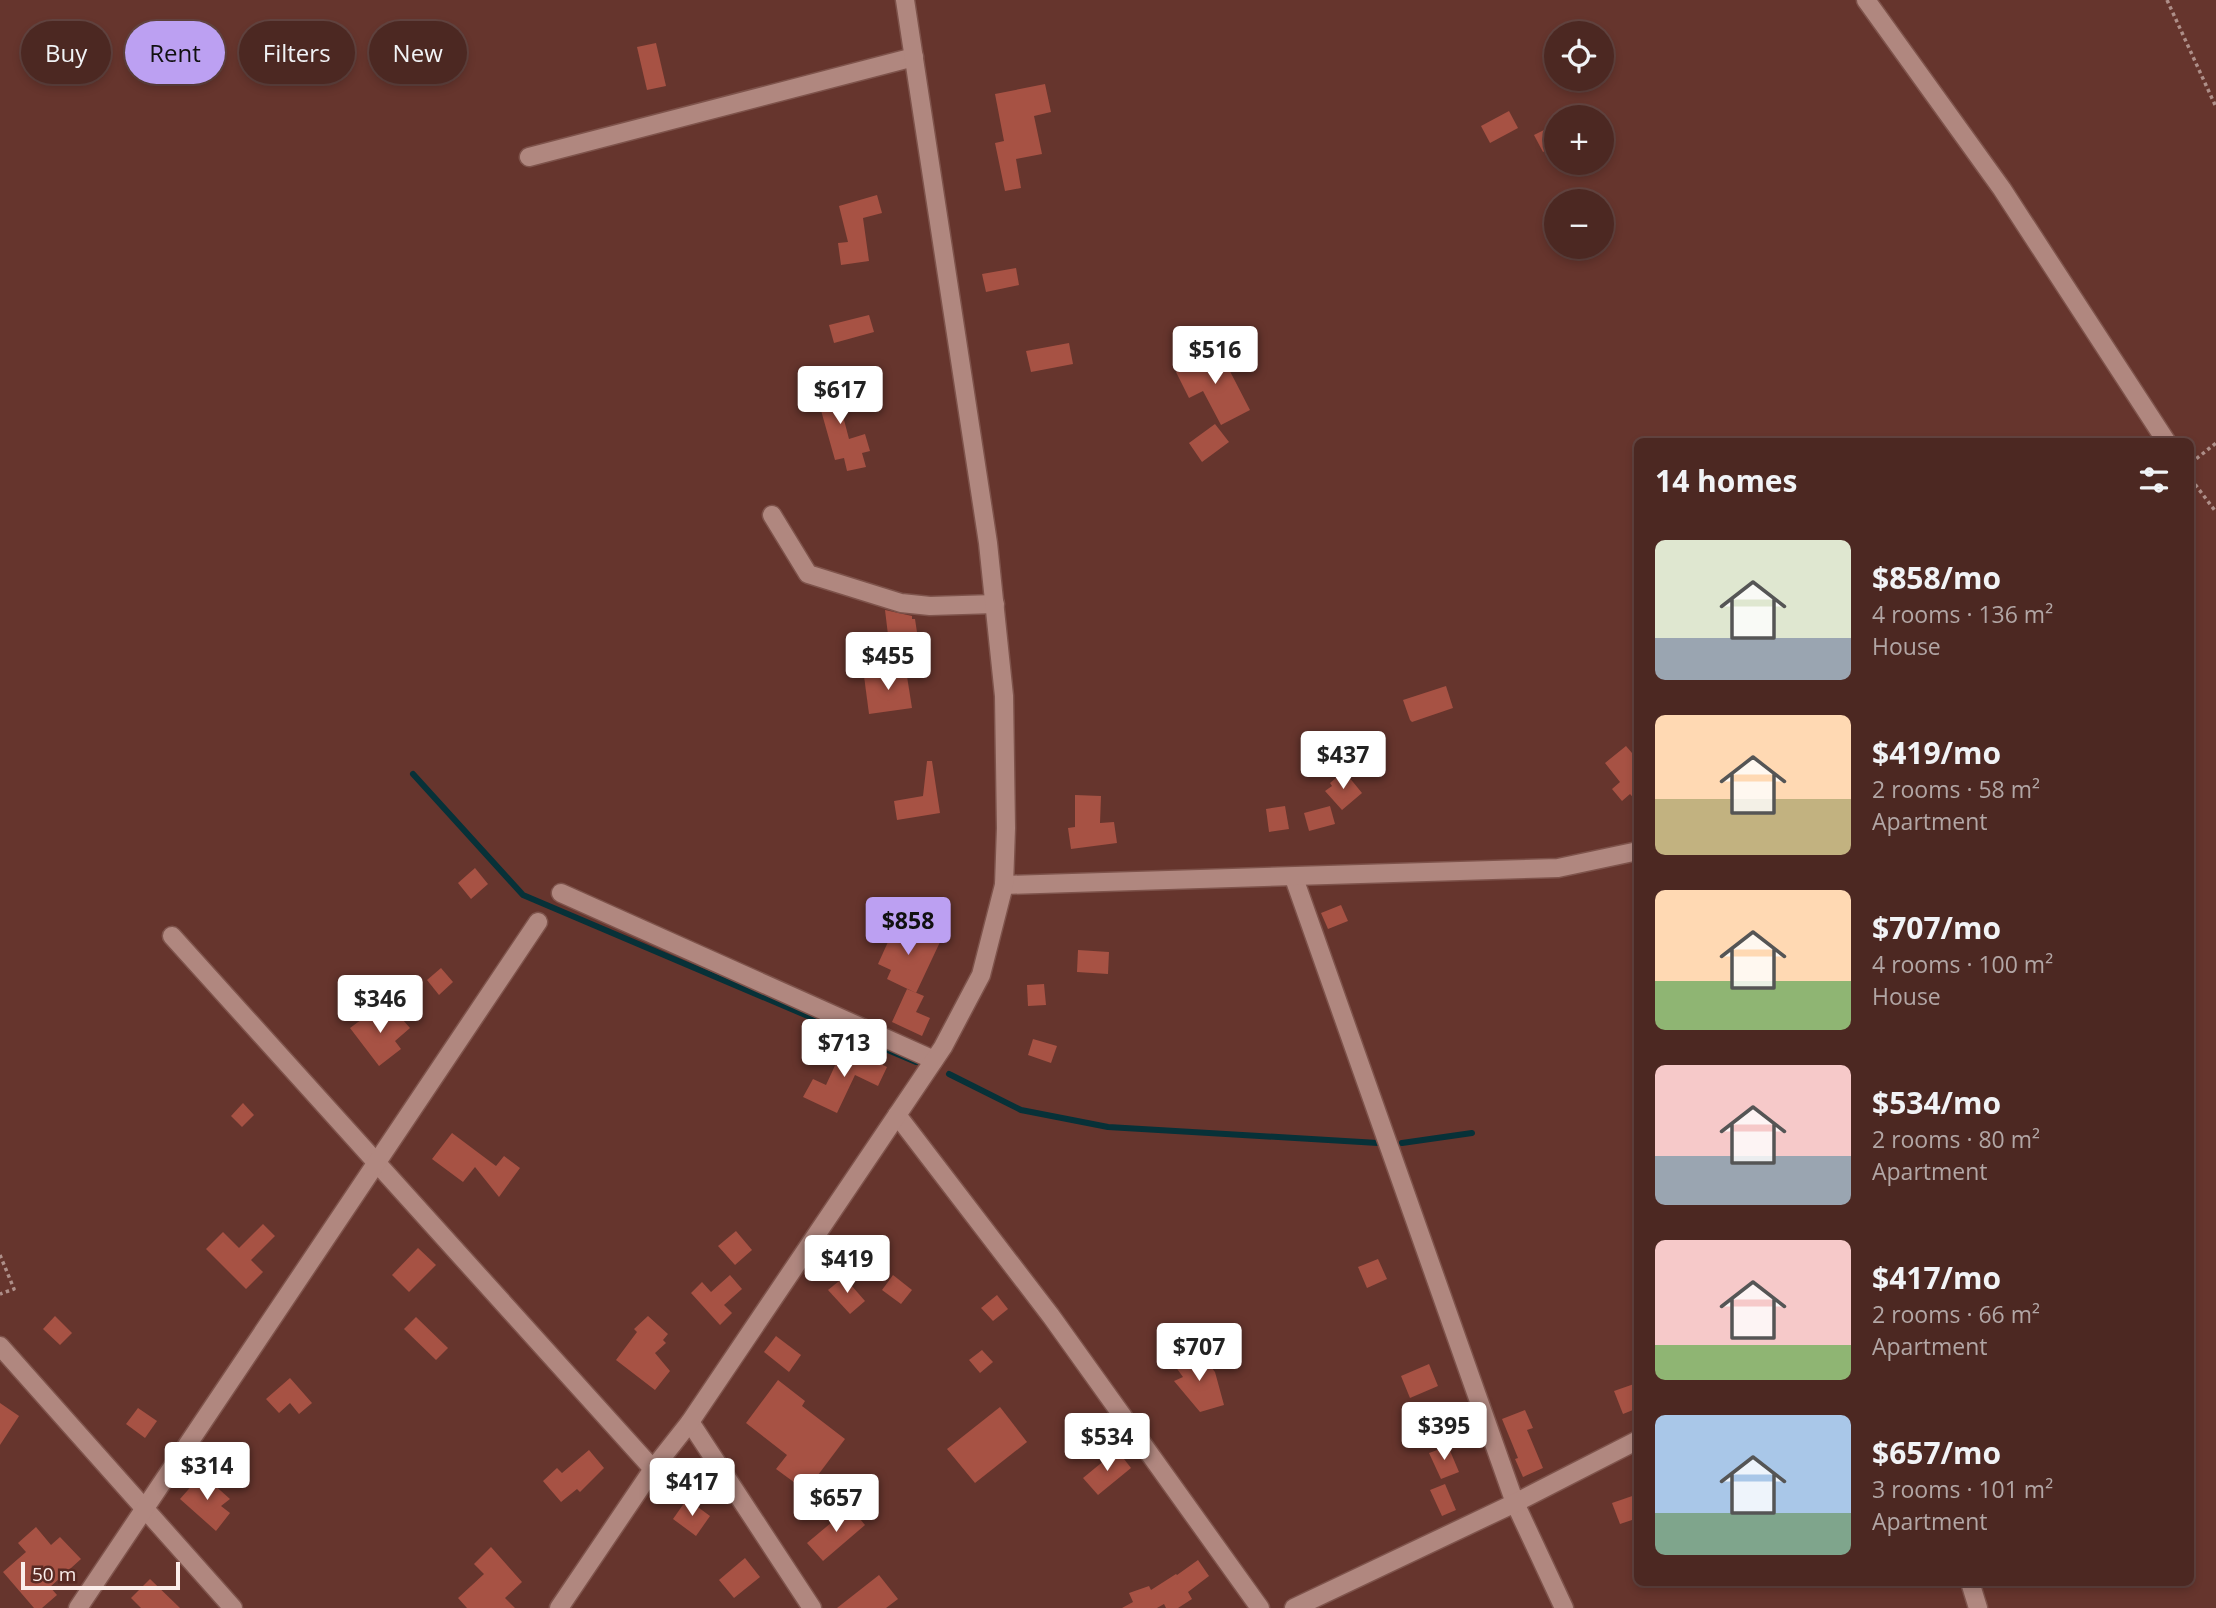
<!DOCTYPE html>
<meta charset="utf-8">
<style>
:root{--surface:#4c2822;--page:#53302a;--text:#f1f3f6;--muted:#b2a6a5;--line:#634440;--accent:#bca0f2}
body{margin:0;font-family:"Open Sans",sans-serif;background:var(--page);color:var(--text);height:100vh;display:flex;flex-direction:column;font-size:26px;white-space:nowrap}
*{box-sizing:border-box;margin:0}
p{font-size:23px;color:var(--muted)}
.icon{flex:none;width:38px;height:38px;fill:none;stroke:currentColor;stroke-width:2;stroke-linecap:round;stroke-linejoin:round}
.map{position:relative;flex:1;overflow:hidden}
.drawer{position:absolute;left:1634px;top:438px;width:560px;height:1148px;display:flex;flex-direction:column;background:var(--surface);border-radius:10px;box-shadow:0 4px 10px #0003,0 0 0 2px var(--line)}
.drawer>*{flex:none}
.top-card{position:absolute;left:21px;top:21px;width:665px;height:63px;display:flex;gap:14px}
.tools{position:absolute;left:1544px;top:21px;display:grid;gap:14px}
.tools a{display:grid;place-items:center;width:70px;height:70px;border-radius:50%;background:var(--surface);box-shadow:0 4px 10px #0003,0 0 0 2px var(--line);font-size:35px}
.scale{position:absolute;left:21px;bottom:18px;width:159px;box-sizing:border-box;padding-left:7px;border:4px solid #fbeeeb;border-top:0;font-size:19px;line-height:24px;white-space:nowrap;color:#fbeeeb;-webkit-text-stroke:5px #5a2a23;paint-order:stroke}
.price{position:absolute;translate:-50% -60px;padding:0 16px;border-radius:7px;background:#fff;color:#222;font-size:23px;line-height:46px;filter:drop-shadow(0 2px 4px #0008)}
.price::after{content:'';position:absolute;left:50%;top:42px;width:21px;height:16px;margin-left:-10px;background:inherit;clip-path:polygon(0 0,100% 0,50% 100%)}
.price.on{background:var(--accent);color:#111}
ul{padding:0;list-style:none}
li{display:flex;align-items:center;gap:21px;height:175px;padding:0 21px}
li span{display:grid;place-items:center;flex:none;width:196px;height:140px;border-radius:10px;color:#555}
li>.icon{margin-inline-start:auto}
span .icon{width:84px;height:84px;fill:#fffc;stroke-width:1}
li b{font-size:30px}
h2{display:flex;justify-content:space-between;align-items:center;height:84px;padding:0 21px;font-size:30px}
.chip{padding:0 24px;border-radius:32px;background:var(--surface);box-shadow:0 4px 10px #0003,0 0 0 2px var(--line);font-size:24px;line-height:63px}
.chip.on{background:var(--accent);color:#111}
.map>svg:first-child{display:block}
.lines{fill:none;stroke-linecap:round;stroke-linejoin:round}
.stream{stroke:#073138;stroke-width:6}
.building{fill:#a75244}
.minor-casing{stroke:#7e534b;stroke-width:21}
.path{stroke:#ae8f89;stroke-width:3.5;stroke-dasharray:3.5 3.5;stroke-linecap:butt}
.minor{stroke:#b0877f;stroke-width:18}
</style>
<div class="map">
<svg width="2216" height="1608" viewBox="0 0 2216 1608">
<rect width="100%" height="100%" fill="#66352d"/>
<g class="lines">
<g class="stream">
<polyline points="413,774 523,895 916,1062"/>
<polyline points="949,1074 1021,1110 1108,1127 1378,1143"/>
<polyline points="1402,1143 1472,1133"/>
</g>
</g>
<g class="building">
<polygon points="656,43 666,86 647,90 637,47"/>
<polygon points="1045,84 1051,112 1034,116 1042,154 1016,159 1021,188 1005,191 995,143 1004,141 995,94"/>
<polygon points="1509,111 1518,128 1490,143 1481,126"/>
<polygon points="1556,124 1556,145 1543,152 1534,135"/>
<polygon points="877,195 882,213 863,218 869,261 841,265 838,243 848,242 839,206"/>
<polygon points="1016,268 1019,285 986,292 982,274"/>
<polygon points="869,315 874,332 834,343 829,325"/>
<polygon points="1069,343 1073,364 1031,372 1026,351"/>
<polygon points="1219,350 1250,410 1221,425 1203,391 1189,398 1176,372"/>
<polygon points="837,376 842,392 837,393 849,439 865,434 870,451 862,453 866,467 847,471 844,458 835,460 813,382"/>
<polygon points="1215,424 1229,442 1202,462 1189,443"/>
<polygon points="885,610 912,616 912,619 915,619 918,639 889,643"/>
<polygon points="906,670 912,708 869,714 864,676"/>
<polygon points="1446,686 1453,708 1412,722 1410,720 1403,700"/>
<polygon points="1626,746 1638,760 1638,803 1630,794 1622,801 1612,789 1620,782 1605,763"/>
<polygon points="927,761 932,761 940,813 897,820 894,801 923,796"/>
<polygon points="1344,771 1362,793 1342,810 1325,791 1332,786 1330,783"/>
<polygon points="1075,795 1101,796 1100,823 1114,822 1117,843 1071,849 1068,828 1075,827"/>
<polygon points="1285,806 1289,829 1269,832 1266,809"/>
<polygon points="1330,806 1335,824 1309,831 1304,813"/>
<polygon points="475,868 488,884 471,899 458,883"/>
<polygon points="1341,905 1348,921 1328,929 1321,913"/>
<polygon points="897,922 940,942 916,993 887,979 891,970 878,964"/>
<polygon points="1078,950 1109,952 1108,974 1077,972"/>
<polygon points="441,968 453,982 439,995 427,980"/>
<polygon points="1044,984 1046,1005 1028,1006 1027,985"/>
<polygon points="907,989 924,996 916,1012 930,1018 922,1036 892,1022"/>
<polygon points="373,1011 381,1022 395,1011 410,1028 395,1041 401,1049 379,1066 350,1028"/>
<polygon points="1033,1039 1057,1046 1051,1063 1028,1055"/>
<polygon points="844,1046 887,1067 878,1086 855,1075 837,1113 803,1097 813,1079 826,1085"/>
<polygon points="243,1103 254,1115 242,1127 231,1116"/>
<polygon points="452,1133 496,1166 504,1156 520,1168 499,1197 475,1167 463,1182 432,1159"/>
<polygon points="263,1224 275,1236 251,1260 263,1272 246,1289 206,1249 223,1232 239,1248"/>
<polygon points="736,1231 752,1250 735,1265 718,1246"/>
<polygon points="418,1248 436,1265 409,1292 392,1275"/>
<polygon points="1378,1259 1387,1279 1367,1288 1358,1267"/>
<polygon points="730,1275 742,1289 724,1305 732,1313 720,1325 691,1293 702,1282 711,1292"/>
<polygon points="893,1275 912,1290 901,1304 882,1290"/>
<polygon points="844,1277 865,1301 850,1314 828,1290"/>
<polygon points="997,1295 1008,1309 993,1321 981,1308"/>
<polygon points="55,1316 72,1333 60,1345 43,1329"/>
<polygon points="648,1316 668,1334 663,1340 666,1343 655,1353 670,1371 655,1390 616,1360 637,1332 634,1329"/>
<polygon points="416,1317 448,1348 436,1360 404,1329"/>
<polygon points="776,1336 801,1355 789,1372 764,1352"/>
<polygon points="982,1350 993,1362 980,1373 969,1360"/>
<polygon points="1199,1352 1215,1372 1224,1405 1200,1412 1174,1381 1183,1377 1175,1366 1189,1354"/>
<polygon points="1429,1364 1438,1386 1410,1398 1401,1376"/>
<polygon points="290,1378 312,1403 299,1414 290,1403 279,1413 266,1399"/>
<polygon points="778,1380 805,1401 802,1406 845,1439 806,1491 776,1469 787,1455 746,1423"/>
<polygon points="1634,1384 1638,1395 1638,1408 1623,1414 1614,1391"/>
<polygon points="0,1403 19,1416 0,1445"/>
<polygon points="1000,1407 1027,1442 975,1483 947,1449"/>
<polygon points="138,1408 157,1421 145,1438 126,1424"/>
<polygon points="1525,1410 1533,1428 1527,1430 1543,1468 1523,1477 1515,1459 1518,1458 1502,1419"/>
<polygon points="1448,1446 1459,1472 1441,1479 1429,1453"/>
<polygon points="589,1450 604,1468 580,1492 577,1489 561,1502 543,1481 557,1468 562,1473"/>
<polygon points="1117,1450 1131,1468 1098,1495 1083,1478"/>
<polygon points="202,1474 230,1499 221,1506 230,1513 216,1531 180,1499"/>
<polygon points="1445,1484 1456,1510 1442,1516 1430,1490"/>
<polygon points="1638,1494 1638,1518 1620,1524 1612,1503"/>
<polygon points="687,1499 710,1516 696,1536 673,1519"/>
<polygon points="850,1507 865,1525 823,1561 807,1543"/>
<polygon points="36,1527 51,1545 60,1537 81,1559 50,1587 57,1595 42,1608 34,1608 3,1572 26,1552 18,1543"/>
<polygon points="491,1547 522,1582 505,1598 515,1608 467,1608 458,1598 484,1574 474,1564"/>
<polygon points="745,1558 760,1577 734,1598 719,1580"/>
<polygon points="1198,1560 1209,1576 1188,1592 1192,1599 1178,1608 1166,1608 1164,1604 1157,1608 1122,1608 1133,1602 1129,1593 1149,1586 1151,1590 1176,1574 1177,1575"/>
<polygon points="879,1575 898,1599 886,1608 837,1608"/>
<polygon points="150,1579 180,1608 141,1608 131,1598"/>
</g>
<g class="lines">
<defs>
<g id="minor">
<polyline points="1866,0 2002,189 2166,441"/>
<polyline points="529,157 914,57"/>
<polyline points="772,515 808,574 901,603 930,606 995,604"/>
<polyline points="1294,878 1515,1503 1564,1608"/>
<polyline points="1004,885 1558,868 1638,851"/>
<polyline points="561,893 934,1060"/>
<polyline points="172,936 653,1469"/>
<polyline points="897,1115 1051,1316 1260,1608"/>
<polyline points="0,1346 233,1608"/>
<polyline points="690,1422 812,1608"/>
<polyline points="1970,1582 1978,1608"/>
<polyline points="78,1608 538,922"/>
<polyline points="559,1608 653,1469 690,1422 943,1047 981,975 1004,885 1006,828 1004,696 988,543 905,0"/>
<polyline points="1294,1608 1515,1503 1638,1440"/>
</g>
</defs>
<use href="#minor" class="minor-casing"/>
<g class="path">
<polyline points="2167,0 2216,107"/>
<polyline points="2191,463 2216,443"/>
<polyline points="2191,479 2216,512"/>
<polyline points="0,1255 14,1289 0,1294"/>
</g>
<use href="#minor" class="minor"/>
</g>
</svg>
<div class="tools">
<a><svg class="icon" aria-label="locate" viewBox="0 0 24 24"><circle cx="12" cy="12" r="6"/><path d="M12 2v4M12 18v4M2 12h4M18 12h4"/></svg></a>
<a>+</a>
<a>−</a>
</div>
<div class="scale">50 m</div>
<b class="price" style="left:1215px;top:386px">$516</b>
<b class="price" style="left:840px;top:426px">$617</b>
<b class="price" style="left:888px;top:692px">$455</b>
<b class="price" style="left:1343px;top:791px">$437</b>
<b class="price on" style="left:908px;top:957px">$858</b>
<b class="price" style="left:380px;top:1035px">$346</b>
<b class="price" style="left:844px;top:1079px">$713</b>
<b class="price" style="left:847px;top:1295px">$419</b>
<b class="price" style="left:1199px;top:1383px">$707</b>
<b class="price" style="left:1444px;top:1462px">$395</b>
<b class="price" style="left:1107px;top:1473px">$534</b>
<b class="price" style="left:207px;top:1502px">$314</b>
<b class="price" style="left:692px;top:1518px">$417</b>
<b class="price" style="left:836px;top:1534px">$657</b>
<div class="top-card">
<a class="chip">Buy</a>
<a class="chip on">Rent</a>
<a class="chip">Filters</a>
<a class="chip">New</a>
</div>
<section class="drawer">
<h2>14 homes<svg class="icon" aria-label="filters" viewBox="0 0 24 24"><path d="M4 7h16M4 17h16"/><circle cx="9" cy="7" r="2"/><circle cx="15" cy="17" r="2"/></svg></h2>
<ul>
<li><span style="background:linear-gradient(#dfe7d0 70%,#9aa5b1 0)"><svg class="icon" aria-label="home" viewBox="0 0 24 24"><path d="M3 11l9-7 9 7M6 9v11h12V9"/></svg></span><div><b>$858/mo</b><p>4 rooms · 136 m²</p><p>House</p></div></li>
<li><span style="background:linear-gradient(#ffd9b3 60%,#c2b280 0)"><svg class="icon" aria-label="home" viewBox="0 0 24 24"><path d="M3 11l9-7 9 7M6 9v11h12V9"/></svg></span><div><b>$419/mo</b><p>2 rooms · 58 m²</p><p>Apartment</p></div></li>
<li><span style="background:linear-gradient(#ffd9b3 65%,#8fb573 0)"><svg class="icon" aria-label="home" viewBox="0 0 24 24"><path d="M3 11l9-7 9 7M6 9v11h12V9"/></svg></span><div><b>$707/mo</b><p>4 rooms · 100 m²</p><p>House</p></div></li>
<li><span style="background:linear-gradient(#f6c9c9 65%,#9aa5b1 0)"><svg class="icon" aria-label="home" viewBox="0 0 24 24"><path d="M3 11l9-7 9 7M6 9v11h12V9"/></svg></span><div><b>$534/mo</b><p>2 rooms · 80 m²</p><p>Apartment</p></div></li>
<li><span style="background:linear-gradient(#f6c9c9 75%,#8fb573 0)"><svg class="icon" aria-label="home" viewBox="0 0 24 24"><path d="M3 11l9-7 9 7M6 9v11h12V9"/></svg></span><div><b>$417/mo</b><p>2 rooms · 66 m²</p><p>Apartment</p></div></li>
<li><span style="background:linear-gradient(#a9c7e8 70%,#7fa58c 0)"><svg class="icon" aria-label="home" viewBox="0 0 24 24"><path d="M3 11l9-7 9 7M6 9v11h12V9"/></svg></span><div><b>$657/mo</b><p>3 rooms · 101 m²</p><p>Apartment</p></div></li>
</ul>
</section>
</div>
